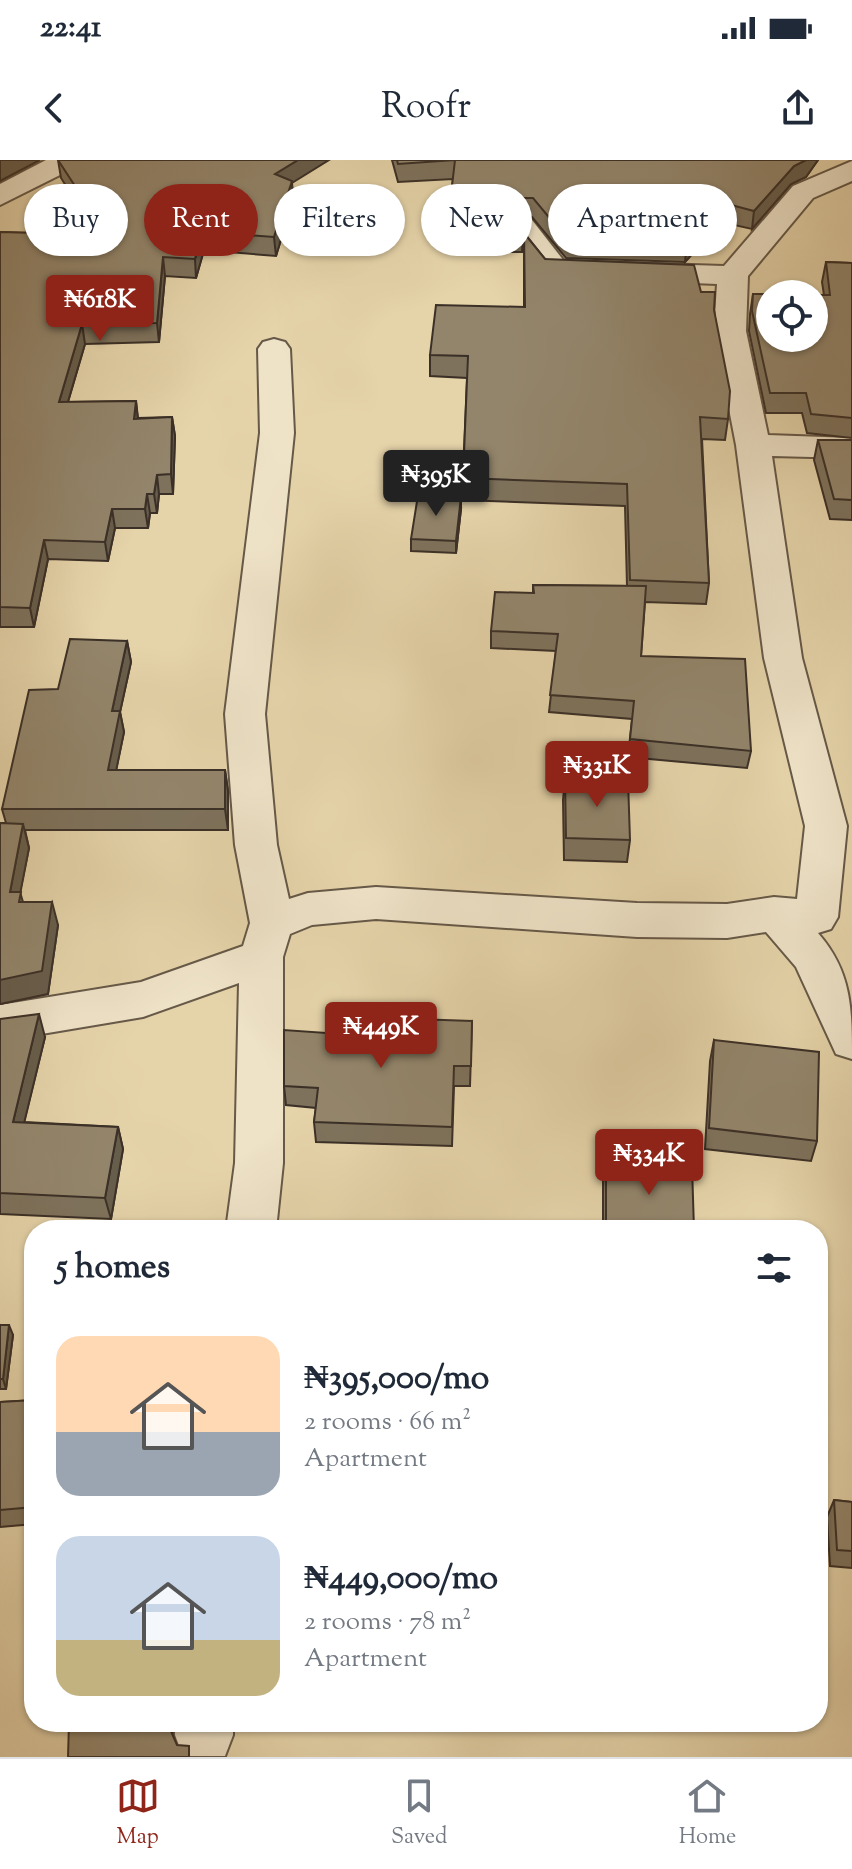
<!DOCTYPE html>
<meta charset="utf-8">
<style>
:root{--surface:#fff;--page:#f2f2f3;--text:#1f2937;--muted:#747a83;--line:#e0e1e3;--accent:#8f2418}
body{margin:0;font-family:"Sorts Mill Goudy",serif;background:var(--page);color:var(--text);height:100vh;display:flex;flex-direction:column;font-size:30px;white-space:nowrap}
*{box-sizing:border-box;margin:0}
p{font-size:26px;color:var(--muted)}
.icon{flex:none;width:44px;height:44px;fill:none;stroke:currentColor;stroke-width:2;stroke-linecap:round;stroke-linejoin:round}
.map{position:relative;flex:1;overflow:hidden}
.side{position:absolute;left:24px;top:1060px;width:804px;height:512px;display:flex;flex-direction:column;background:var(--surface);border-radius:32px;box-shadow:0 2px 6px #0004}
.side>*{flex:none}
.banner{position:absolute;left:24px;top:24px;width:804px;height:72px;display:flex;gap:16px}
.buttons{position:absolute;left:756px;top:120px;display:grid;gap:16px}
.buttons a{display:grid;place-items:center;width:72px;height:72px;border-radius:50%;background:var(--surface);box-shadow:0 2px 6px #0004;font-size:40px}
.price{position:absolute;translate:-50% -68px;padding:0 18px;border-radius:8px;background:var(--accent);color:#fff;font-size:26px;line-height:52px;filter:drop-shadow(0 2px 4px #0008)}
.price::after{content:'';position:absolute;left:50%;top:48px;width:24px;height:18px;margin-left:-12px;background:inherit;clip-path:polygon(0 0,100% 0,50% 100%)}
.price.active{background:#222;color:#fff}
ul{padding:0;list-style:none}
li{display:flex;align-items:center;gap:24px;height:200px;padding:0 32px}
li span{display:grid;place-items:center;flex:none;width:224px;height:160px;border-radius:24px;color:#555}
li>.icon{margin-inline-start:auto}
span .icon{width:96px;height:96px;fill:#fffc;stroke-width:1}
li b{font-size:34px}
h2{display:flex;justify-content:space-between;align-items:center;height:96px;padding:0 32px;font-size:34px}
.pill{padding:0 28px;border-radius:36px;background:var(--surface);box-shadow:0 2px 6px #0004;font-size:28px;line-height:72px}
.pill.active{background:var(--accent);color:#fff}
.status{display:flex;justify-content:space-between;align-items:center;height:56px;padding:0 40px;background:var(--surface);direction:ltr}
.status svg{height:22px;fill:currentColor}
header{display:flex;justify-content:space-between;align-items:center;height:104px;padding:0 32px;background:var(--surface);font-size:36px;font-weight:600}
.menu{display:flex;justify-content:space-around;align-items:center;height:112px;border-top:2px solid var(--line);background:var(--surface);font-size:22px;color:var(--muted)}
.menu a{display:grid;justify-items:center;gap:4px}
.menu .active{color:var(--accent)}
.map>svg:first-child{display:block}
.lines{fill:none;stroke-linecap:round;stroke-linejoin:round}
.minor-casing{stroke:#665948;stroke-width:4}
.minor{fill:#eee2c7;fill-rule:evenodd}
.wall{fill:#7e725c;stroke:#3b3027;stroke-width:2}
.shaded-wall{fill:#675d4b;stroke:#3b3027;stroke-width:2}
.building{fill:#93856b;stroke:#3b3027;stroke-width:2}
</style>
<div class="status"><b>22:41</b><svg viewBox="0 0 49 12"><path d="M0 12V9h3v3zM5 12V6h3v6zM10 12V3h3v9zM15 12V0h3v12zM26 1h20v11H26zM47 4h2v5h-2z"/></svg></div>
<header><svg class="icon" aria-label="back" viewBox="0 0 24 24"><path d="M15 5l-7 7 7 7"/></svg>Roofr<svg class="icon" aria-label="share" viewBox="0 0 24 24"><path d="M12 15V3M7 8l5-5 5 5M5 13v7h14v-7"/></svg></header>
<div class="map">
<svg width="852" height="1597" viewBox="0 0 852 1597">
<rect width="100%" height="100%" fill="#e5d3a9"/>
<filter id="stains"><feTurbulence type="fractalNoise" baseFrequency=".0025" numOctaves="4"/><feColorMatrix values="0 0 0 0 .2 0 0 0 0 .09 0 0 0 0 .02 0 0 0 .5 -.17"/></filter>
<radialGradient id="worn" r=".72"><stop offset=".6" stop-color="#630" stop-opacity="0"/><stop offset="1" stop-color="#630" stop-opacity=".3"/></radialGradient>
<g class="lines">
<defs>
<g id="minor">
<polygon points="46,0 82,0 78,6 0,45 0,24"/>
<path d="M 852,1 L 852,21 L 813,38 L 748,116 L 746,171 L 768,275 L 852,278 L 852,298 L 772,296 L 802,498 L 847,666 L 838,757 L 831,769 L 818,773 C 852,812 852,849 852,899 L 836,894 L 796,807 L 766,772 L 727,778 L 637,777 L 376,759 L 312,765 L 290,774 L 283,797 L 283,1003 L 276,1070 L 226,1070 L 235,1003 L 239,823 L 143,857 L 0,881 L 0,845 L 141,822 L 243,786 L 250,763 L 235,685 L 225,554 L 260,273 L 258,189 L 263,182 L 274,179 L 285,182 L 290,189 L 294,273 L 265,554 L 277,685 L 289,739 L 308,733 L 376,727 L 637,743 L 727,744 L 774,737 L 797,739 L 805,666 L 764,498 L 736,285 L 714,171 L 717,124 L 544,117 L 506,66 L 510,60 L 532,60 L 564,101 L 724,106 L 793,26 Z"/>
<polygon points="175,1562 233,1562 233,1575 225,1596 183,1596 175,1575"/>
</g>
</defs>
<use href="#minor" class="minor-casing"/>
<use href="#minor" class="minor"/>
</g>
<g class="wall">
<polygon points="58,0 292,23 293,40 276,96 204,90 196,118 165,116 159,182 85,184 68,242 136,241 138,258 172,257 175,276 173,334 159,334 157,353 150,353 148,368 115,368 108,401 48,399 34,467 0,467 0,72 97,75 61,18"/>
<polygon points="392,0 818,0 806,17 791,24 752,69 721,62 685,102 566,98 532,57 512,57 523,73 522,92 456,92 455,71 449,71 449,52 453,19 398,22"/>
<polygon points="524,73 545,99 701,132 714,150 728,259 725,280 702,279 709,423 706,444 645,442 641,496 751,591 747,608 628,597 632,559 549,552 556,491 491,488 491,471 533,433 533,425 627,426 625,346 462,340 467,218 430,216 430,195 524,147"/>
<polygon points="826,102 852,103 852,278 807,273 802,253 766,253 749,171 750,154 753,134 824,135 822,122"/>
<polygon points="818,280 852,280 852,360 830,359 814,300"/>
<polygon points="461,349 456,393 411,391 411,379"/>
<polygon points="127,481 131,502 120,552 124,572 116,610 225,610 228,631 228,670 25,670 29,688 20,732 23,742 58,765 48,834 0,844 0,663 6,663 2,649 58,529"/>
<polygon points="565,618 630,680 627,702 564,700 563,640"/>
<polygon points="0,859 45,877 24,962 118,967 123,989 111,1059 0,1054"/>
<polygon points="472,861 470,926 454,926 452,986 316,982 314,962 316,948 286,945 284,926 355,875"/>
<polygon points="714,880 817,981 811,1001 705,989 710,901"/>
<polygon points="606,1002 694,1070 603,1070 603,1021"/>
<polygon points="0,1165 13,1175 6,1229 0,1229"/>
<polygon points="34,1240 34,1364 0,1367 0,1242"/>
<polygon points="834,1340 852,1342 852,1408 830,1406 827,1357"/>
</g>
<g class="shaded-wall">
<polygon points="0,0 40,0 0,21"/>
<polygon points="298,0 329,0 292,23 293,40 276,96 274,77 275,14"/>
<polygon points="806,0 818,0 806,17 791,24 752,69 754,51 794,6"/>
<polygon points="511,38 510,57 504,46"/>
<polygon points="724,43 721,62 685,102 687,83"/>
<polygon points="202,72 204,90 196,118 195,99"/>
<polygon points="163,97 165,116 159,182 157,163"/>
<polygon points="82,164 85,184 62,262 59,242"/>
<polygon points="136,241 138,261 134,259"/>
<polygon points="172,257 175,276 173,334 171,314"/>
<polygon points="157,315 159,334 157,353 154,334"/>
<polygon points="147,334 150,353 148,368 145,349"/>
<polygon points="461,337 461,349 456,393 456,381"/>
<polygon points="112,349 115,368 108,401 105,382"/>
<polygon points="44,380 48,399 34,467 30,448"/>
<polygon points="127,481 131,502 120,552 124,572 112,631 108,610 112,551"/>
<polygon points="225,610 228,631 228,670 225,649"/>
<polygon points="23,664 29,688 16,755 10,732"/>
<polygon points="52,742 58,765 48,834 0,844 0,820"/>
<polygon points="39,854 45,877 19,984 13,962"/>
<polygon points="118,967 123,989 111,1059 105,1038"/>
<polygon points="9,1165 13,1175 6,1229 3,1219"/>
<polygon points="167,1562 173,1562 172,1575"/>
</g>
<g class="building">
<polygon points="58,0 298,0 275,14 292,21 274,77 202,72 195,99 163,97 157,163 82,164 59,242 136,241 134,259 172,257 171,314 157,315 154,334 147,334 145,349 112,349 105,382 44,380 30,448 0,447 0,72 107,75"/>
<polygon points="397,0 806,0 794,6 754,51 724,43 687,83 567,79 533,38 511,38 504,46 523,73 456,73 456,52 449,52 455,0 398,4"/>
<polygon points="524,73 545,99 694,105 701,132 715,132 714,150 730,231 728,259 700,257 709,423 630,420 627,324 463,318 468,196 430,195 436,145 525,147"/>
<polygon points="826,102 852,103 852,258 811,254 806,233 770,233 752,151 753,134 770,134 770,178 814,178 814,135 830,135"/>
<polygon points="818,280 852,280 852,340 834,339"/>
<polygon points="418,335 461,337 456,381 411,379"/>
<polygon points="533,425 646,426 641,496 745,499 751,591 630,579 634,541 550,535 558,474 491,471 495,432 534,433"/>
<polygon points="70,479 127,481 112,551 120,551 108,610 225,610 225,649 2,649 29,530 58,529"/>
<polygon points="565,618 628,620 630,680 566,678"/>
<polygon points="0,663 23,664 10,732 21,732 19,742 52,742 42,811 0,820"/>
<polygon points="39,854 13,962 118,967 105,1038 0,1033 0,859"/>
<polygon points="356,857 472,861 471,906 454,906 452,967 314,962 318,928 284,926 284,870 355,875"/>
<polygon points="714,880 819,892 817,981 709,968"/>
<polygon points="606,1002 692,1006 694,1070 606,1070"/>
<polygon points="0,1165 9,1165 3,1219 0,1219"/>
<polygon points="34,1240 34,1347 0,1350 0,1242"/>
<polygon points="834,1340 852,1342 852,1391 837,1390"/>
<polygon points="69,1562 167,1562 177,1585 189,1586 189,1597 68,1597"/>
</g>
<rect width="100%" height="100%" filter="url(#stains)"/>
<rect width="100%" height="100%" fill="url(#worn)"/>
</svg>
<div class="buttons">
<a><svg class="icon" aria-label="locate" viewBox="0 0 24 24"><circle cx="12" cy="12" r="6"/><path d="M12 2v4M12 18v4M2 12h4M18 12h4"/></svg></a>
</div>
<b class="price" style="left:100px;top:183px">₦618K</b>
<b class="price active" style="left:436px;top:358px">₦395K</b>
<b class="price" style="left:597px;top:649px">₦331K</b>
<b class="price" style="left:381px;top:910px">₦449K</b>
<b class="price" style="left:649px;top:1037px">₦334K</b>
<div class="banner">
<a class="pill">Buy</a>
<a class="pill active">Rent</a>
<a class="pill">Filters</a>
<a class="pill">New</a>
<a class="pill">Apartment</a>
</div>
<section class="side">
<h2>5 homes<svg class="icon" aria-label="filters" viewBox="0 0 24 24"><path d="M4 7h16M4 17h16"/><circle cx="9" cy="7" r="2"/><circle cx="15" cy="17" r="2"/></svg></h2>
<ul>
<li><span style="background:linear-gradient(#ffd9b3 60%,#9aa5b1 0)"><svg class="icon" aria-label="home" viewBox="0 0 24 24"><path d="M3 11l9-7 9 7M6 9v11h12V9"/></svg></span><div><b>₦395,000/mo</b><p>2 rooms · 66 m²</p><p>Apartment</p></div></li>
<li><span style="background:linear-gradient(#c9d6e8 65%,#c2b280 0)"><svg class="icon" aria-label="home" viewBox="0 0 24 24"><path d="M3 11l9-7 9 7M6 9v11h12V9"/></svg></span><div><b>₦449,000/mo</b><p>2 rooms · 78 m²</p><p>Apartment</p></div></li>
</ul>
</section>
</div>
<nav class="menu">
<a class="active"><svg class="icon" aria-label="map" viewBox="0 0 24 24"><path d="M3 6l6-2 6 2 6-2v14l-6 2-6-2-6 2zM9 4v14M15 6v14"/></svg>Map</a>
<a><svg class="icon" aria-label="saved" viewBox="0 0 24 24"><path d="M7 4h10v16l-5-4-5 4z"/></svg>Saved</a>
<a><svg class="icon" aria-label="home" viewBox="0 0 24 24"><path d="M3 11l9-7 9 7M6 9v11h12V9"/></svg>Home</a>
</nav>
